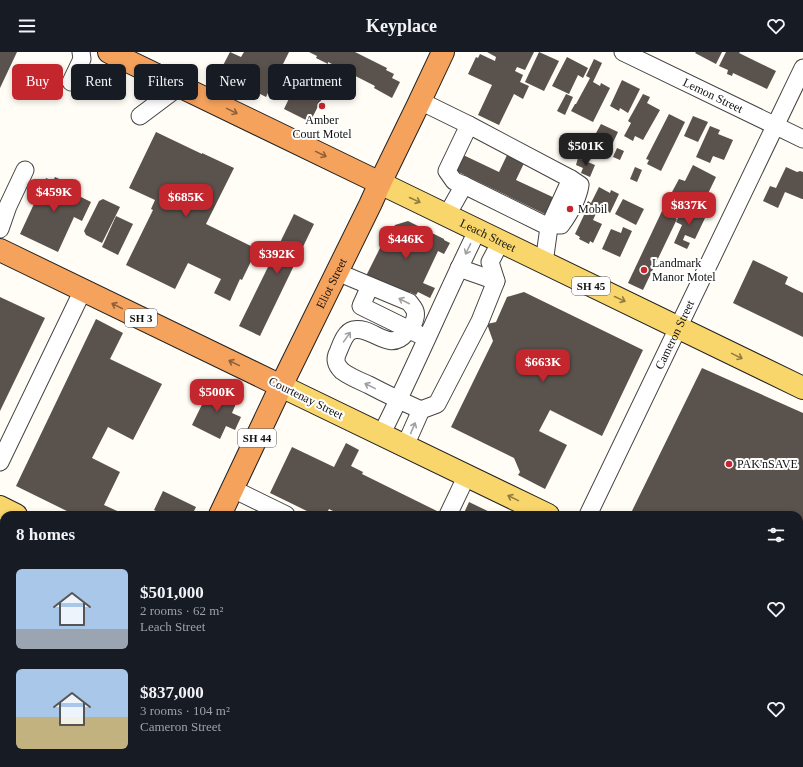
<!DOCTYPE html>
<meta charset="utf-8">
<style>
:root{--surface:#171b24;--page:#242831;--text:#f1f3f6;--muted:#9ea1a6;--accent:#c4262e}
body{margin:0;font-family:Georgia,serif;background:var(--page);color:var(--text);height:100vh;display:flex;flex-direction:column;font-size:15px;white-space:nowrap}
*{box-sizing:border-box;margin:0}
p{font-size:13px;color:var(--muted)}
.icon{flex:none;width:22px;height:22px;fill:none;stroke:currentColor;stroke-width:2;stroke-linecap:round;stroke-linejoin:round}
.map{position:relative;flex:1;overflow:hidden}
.panel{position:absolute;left:0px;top:459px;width:803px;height:256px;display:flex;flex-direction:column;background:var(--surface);border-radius:12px 12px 0 0;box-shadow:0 2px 6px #0003}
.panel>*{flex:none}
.hud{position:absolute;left:12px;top:12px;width:400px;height:36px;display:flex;gap:8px}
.price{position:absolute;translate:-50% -34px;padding:0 9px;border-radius:8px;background:var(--accent);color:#fff;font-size:13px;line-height:26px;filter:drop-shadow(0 1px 2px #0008)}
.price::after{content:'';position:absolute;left:50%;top:24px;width:12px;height:9px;margin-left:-6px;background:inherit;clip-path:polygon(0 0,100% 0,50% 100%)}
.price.active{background:#222;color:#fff}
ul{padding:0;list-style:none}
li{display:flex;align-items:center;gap:12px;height:100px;padding:0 16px}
li span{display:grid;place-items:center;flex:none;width:112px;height:80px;border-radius:6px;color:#555}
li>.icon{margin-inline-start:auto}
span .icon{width:48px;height:48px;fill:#fffc;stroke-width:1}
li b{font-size:17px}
h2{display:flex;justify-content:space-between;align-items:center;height:48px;padding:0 16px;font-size:17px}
.chip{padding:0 14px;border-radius:6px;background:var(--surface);box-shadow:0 2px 6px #0003;font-size:14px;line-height:36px}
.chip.active{background:var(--accent);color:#fff}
header{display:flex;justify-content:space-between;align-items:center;height:52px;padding:0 16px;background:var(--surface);font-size:18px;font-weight:800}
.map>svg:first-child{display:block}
.building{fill:#5a524d}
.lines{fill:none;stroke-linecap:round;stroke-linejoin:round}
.minor-casing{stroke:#444;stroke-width:19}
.major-casing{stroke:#222;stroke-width:24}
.highway-casing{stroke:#222;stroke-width:24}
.minor{stroke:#fff;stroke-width:17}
.major{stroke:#f9d66b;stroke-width:22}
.highway{stroke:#f5a25d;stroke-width:22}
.oneway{stroke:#8e613b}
.oneway2{stroke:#917d42}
.oneway3{stroke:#a0a0a0}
.poi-dot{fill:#c4262e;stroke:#fff;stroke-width:1.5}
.labels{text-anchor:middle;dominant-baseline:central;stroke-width:4;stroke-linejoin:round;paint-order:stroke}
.shield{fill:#fff;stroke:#585858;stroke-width:1}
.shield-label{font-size:11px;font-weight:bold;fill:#111}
.street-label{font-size:12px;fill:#111;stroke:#fff}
.poi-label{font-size:12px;fill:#111;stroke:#fff;text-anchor:start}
</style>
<header><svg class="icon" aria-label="menu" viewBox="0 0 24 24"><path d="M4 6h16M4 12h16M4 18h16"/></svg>Keyplace<svg class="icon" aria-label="heart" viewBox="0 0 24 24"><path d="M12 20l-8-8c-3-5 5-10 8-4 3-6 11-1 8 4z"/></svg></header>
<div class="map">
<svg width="803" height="715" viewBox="0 0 803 715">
<rect width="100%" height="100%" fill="#fffdf5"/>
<g class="building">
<polygon points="0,0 17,0 0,36"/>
<polygon points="230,0 241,5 244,0 289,0 283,12 302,22 306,14 332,27 310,70 284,57 294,36 275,26 266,45 219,21"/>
<polygon points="309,0 355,0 387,16 386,18 394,22 392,26 400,30 392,46 374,36 375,34 328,10 328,12 316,6 317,4"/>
<polygon points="487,0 534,0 525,18 517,15 515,19 523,23 520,30 529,34 523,47 514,42 499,73 478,63 492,33 468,22 476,5 478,6 480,2 495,9 496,5"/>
<polygon points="539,0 559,9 544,39 525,30"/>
<polygon points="696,0 722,0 716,12 695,1"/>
<polygon points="726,0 740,0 739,1 776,19 767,37 733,21 732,24 727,22 728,18 719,14"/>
<polygon points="567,5 588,16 583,26 578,23 569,42 552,34"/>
<polygon points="594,7 602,11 593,30 600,34 601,31 610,36 593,70 571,59 575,52 576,52 589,28 590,26 586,24"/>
<polygon points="622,28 640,37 628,61 620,56 619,59 610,54"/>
<polygon points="566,42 573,45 565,63 557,59"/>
<polygon points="643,42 650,45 647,51 660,58 643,88 635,84 633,89 624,84 631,71 628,69"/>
<polygon points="669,62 685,70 661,119 647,112 649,108 646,107"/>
<polygon points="693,64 708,70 698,90 684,84"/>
<polygon points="601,72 618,80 608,101 605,99 603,104 595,100 597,95 592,93 586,105 578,102 585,89 590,92"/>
<polygon points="710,74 720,78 718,82 733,88 724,108 713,104 710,111 696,105"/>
<polygon points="156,80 202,102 202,101 234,116 206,172 257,197 242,228 240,227 230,249 214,241 221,227 188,211 175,237 126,213 153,158 151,157 155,148 129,136"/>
<polygon points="617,96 624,99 620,108 613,105"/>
<polygon points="459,101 499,120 508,101 525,109 516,128 559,148 551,165 450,116"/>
<polygon points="578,106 595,113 590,125 581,121 583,116 576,113"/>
<polygon points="693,113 716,125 702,154 672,140 679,127 685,129"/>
<polygon points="635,115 642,118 637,130 630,127"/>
<polygon points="786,115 797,120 800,119 803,120 803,147 802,147 785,140 778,156 763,149 770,134 776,136"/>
<polygon points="55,125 79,136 77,141 80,143 79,144 91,150 82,169 74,165 58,200 20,182 46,126 53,129"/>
<polygon points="599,135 610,141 611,138 619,142 610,161 599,155 593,168 602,172 593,191 590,189 589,192 579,187 580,185 575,182 584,163 581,162 588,149 591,151"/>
<polygon points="103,147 120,155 102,191 86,183 84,179 99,149"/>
<polygon points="623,147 644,157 636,173 615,162"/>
<polygon points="684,154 706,164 695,187 685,183 683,188 690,191 687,197 674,191 682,173 676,170"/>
<polygon points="662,159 677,167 643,238 628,231"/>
<polygon points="294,162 314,172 260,284 239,274"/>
<polygon points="116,164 133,172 118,203 102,195"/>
<polygon points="408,169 444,187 444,188 450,191 444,202 438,199 423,231 435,236 430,246 418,240 416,243 410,240 407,247 365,226 387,182 390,183 395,173"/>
<polygon points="623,175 632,179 620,205 602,197 611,177 621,181"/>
<polygon points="753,208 788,225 785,232 803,241 803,285 733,251"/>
<polygon points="524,240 643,298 602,384 550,358 539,379 567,393 545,437 518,423 520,420 514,406 451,375 493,289 487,272 496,270 507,245"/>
<polygon points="0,245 45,266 0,359"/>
<polygon points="96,267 123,281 110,307 162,332 133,388 108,375 92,406 120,420 104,453 126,463 75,463 16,434"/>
<polygon points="702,316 803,361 803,533 799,540 799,463 630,463"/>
<polygon points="211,334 238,347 232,361 241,365 235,378 226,374 220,387 192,373"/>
<polygon points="346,391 359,398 351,414 363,420 362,422 439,460 438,463 341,463 329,457 326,463 310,463 311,461 270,441 292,395 334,415"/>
<polygon points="163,439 196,455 192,463 154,463 156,459 154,458"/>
<polygon points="469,450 496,463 463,463"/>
<polygon points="258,455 274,463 254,463"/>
<polygon points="0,481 4,483 4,545 0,543"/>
<polygon points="4,598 4,634 0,632 0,606"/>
<polygon points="799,638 803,640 803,693 799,691"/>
<polygon points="194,711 254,711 253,715 192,715"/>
<polygon points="285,711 373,711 376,713 377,711 412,711 410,715 285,715 284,714"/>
<polygon points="423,711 473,711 481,715 421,715"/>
<polygon points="600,711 632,711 630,715 598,715"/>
<polygon points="645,711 701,711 709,715 643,715"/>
<polygon points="724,711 761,711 759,715 722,715"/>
<polygon points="764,711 775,711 773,715 762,715"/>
</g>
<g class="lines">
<defs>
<g id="minor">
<path id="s1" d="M 623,0 L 803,87"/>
<polyline points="71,30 82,7 81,0"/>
<polyline points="420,49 469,73 447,119 454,129 464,133"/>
<polyline points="140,64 180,34"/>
<polyline points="469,73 571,127 549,175"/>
<polyline points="447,163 464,133 549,175 544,211"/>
<path d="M 557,173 L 561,173 C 569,162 578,146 580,133 L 571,127"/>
<polyline points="0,177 8,154 25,118"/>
<polyline points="459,216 496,229"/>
<path d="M 337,220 L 409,250 C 413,255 417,259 415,266 C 414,272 410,277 406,281 C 389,302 372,273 353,278 C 345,280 341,293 338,300 C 334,308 336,313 342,319 C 350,325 360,329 369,333 C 386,342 403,350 421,358"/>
<polyline points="370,234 361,254 418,282"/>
<path d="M 381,383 C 415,316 444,246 477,179"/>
<polyline points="405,394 421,358 437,352 480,269 496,229 490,210 501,189"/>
<polyline points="0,410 83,238"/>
<polyline points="233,437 286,463"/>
<polyline points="448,463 467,423"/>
<path id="s2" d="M 588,463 L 803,16"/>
<polyline points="799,567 803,564"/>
<polyline points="4,711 12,715"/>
<polyline points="525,711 534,715"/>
<polyline points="799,711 803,713"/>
<polyline points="636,715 638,711"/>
</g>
<g id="major">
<path id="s3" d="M 380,131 L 803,336"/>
<polyline points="281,334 548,463"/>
<polyline points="0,455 16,463"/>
<polyline points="799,583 803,585"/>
</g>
<g id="highway">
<polyline points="109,0 380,131"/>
<polyline points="0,198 281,334"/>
<path id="s4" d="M 220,463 L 281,334 L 370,153 L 380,131 L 418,53 L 443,0"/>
<polyline points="99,715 101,711"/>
</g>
</defs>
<use href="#minor" class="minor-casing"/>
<use href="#major" class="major-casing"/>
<use href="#highway" class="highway-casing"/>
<use href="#minor" class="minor"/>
<use href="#major" class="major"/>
<use href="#highway" class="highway"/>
</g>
<defs><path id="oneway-shaft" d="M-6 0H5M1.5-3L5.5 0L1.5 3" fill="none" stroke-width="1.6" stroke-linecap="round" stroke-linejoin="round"/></defs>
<g class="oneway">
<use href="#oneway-shaft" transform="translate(232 59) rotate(26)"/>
<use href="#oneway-shaft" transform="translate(321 102) rotate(26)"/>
<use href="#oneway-shaft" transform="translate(117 254) rotate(-154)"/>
<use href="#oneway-shaft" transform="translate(234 311) rotate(-154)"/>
</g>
<g class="oneway2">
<use href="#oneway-shaft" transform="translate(415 148) rotate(25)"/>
<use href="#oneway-shaft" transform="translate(620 247) rotate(25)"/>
<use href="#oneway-shaft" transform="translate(737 304) rotate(26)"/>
<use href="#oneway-shaft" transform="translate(513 446) rotate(-154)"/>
</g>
<g class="oneway3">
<use href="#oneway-shaft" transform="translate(468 197) rotate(116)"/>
<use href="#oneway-shaft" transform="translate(404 249) rotate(-153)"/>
<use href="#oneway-shaft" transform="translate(347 285) rotate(-55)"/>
<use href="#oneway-shaft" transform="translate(370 334) rotate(-154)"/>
<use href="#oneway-shaft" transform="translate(413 376) rotate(-67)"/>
</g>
<g class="poi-dot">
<circle cx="322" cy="54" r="4"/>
<circle cx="570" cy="157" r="4"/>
<circle cx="644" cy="218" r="4"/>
<circle cx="729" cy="412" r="4"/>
</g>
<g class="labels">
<g class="shield">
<rect x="572" y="225" width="38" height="18" rx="3"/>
<rect x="125" y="257" width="32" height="18" rx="3"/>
<rect x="238" y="377" width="38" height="18" rx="3"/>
</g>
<g class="shield-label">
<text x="591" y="234">SH 45</text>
<text x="141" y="266">SH 3</text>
<text x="257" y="386">SH 44</text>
</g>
<g class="street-label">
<text stroke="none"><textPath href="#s1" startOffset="100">Lemon Street</textPath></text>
<text stroke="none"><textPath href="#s3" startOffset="120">Leach Street</textPath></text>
<text stroke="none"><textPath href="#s4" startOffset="257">Eliot Street</textPath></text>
<text stroke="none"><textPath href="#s2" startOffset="200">Cameron Street</textPath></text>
<text transform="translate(306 346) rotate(26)">Courtenay Street</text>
</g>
<g class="poi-label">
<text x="322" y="68" text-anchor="middle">Amber<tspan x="322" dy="14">Court Motel</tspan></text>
<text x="578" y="157">Mobil</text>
<text x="652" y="211">Landmark<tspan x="652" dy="14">Manor Motel</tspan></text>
<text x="737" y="412">PAK'nSAVE</text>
</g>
</g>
</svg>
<b class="price active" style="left:586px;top:115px">$501K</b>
<b class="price" style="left:54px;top:161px">$459K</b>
<b class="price" style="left:186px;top:166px">$685K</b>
<b class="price" style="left:689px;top:174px">$837K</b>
<b class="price" style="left:406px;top:208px">$446K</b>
<b class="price" style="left:277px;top:223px">$392K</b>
<b class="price" style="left:543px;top:331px">$663K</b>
<b class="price" style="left:217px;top:361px">$500K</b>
<div class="hud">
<a class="chip active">Buy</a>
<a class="chip">Rent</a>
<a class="chip">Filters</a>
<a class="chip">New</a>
<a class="chip">Apartment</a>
</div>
<section class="panel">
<h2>8 homes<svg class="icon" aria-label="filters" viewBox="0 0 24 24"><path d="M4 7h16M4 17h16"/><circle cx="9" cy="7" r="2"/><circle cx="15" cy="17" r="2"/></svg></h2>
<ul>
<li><span style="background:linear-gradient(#a9c7e8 75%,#9aa5b1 0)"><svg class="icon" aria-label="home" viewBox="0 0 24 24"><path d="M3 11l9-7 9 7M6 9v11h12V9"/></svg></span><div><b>$501,000</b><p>2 rooms · 62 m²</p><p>Leach Street</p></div><svg class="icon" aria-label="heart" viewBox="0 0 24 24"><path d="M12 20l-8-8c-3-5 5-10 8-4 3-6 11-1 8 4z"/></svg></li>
<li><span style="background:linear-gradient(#a9c7e8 60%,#c2b280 0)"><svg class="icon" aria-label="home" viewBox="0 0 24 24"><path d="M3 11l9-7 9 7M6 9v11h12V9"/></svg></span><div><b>$837,000</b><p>3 rooms · 104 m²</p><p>Cameron Street</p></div><svg class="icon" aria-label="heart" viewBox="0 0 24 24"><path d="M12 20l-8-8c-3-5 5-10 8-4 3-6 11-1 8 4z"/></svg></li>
</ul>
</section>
</div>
